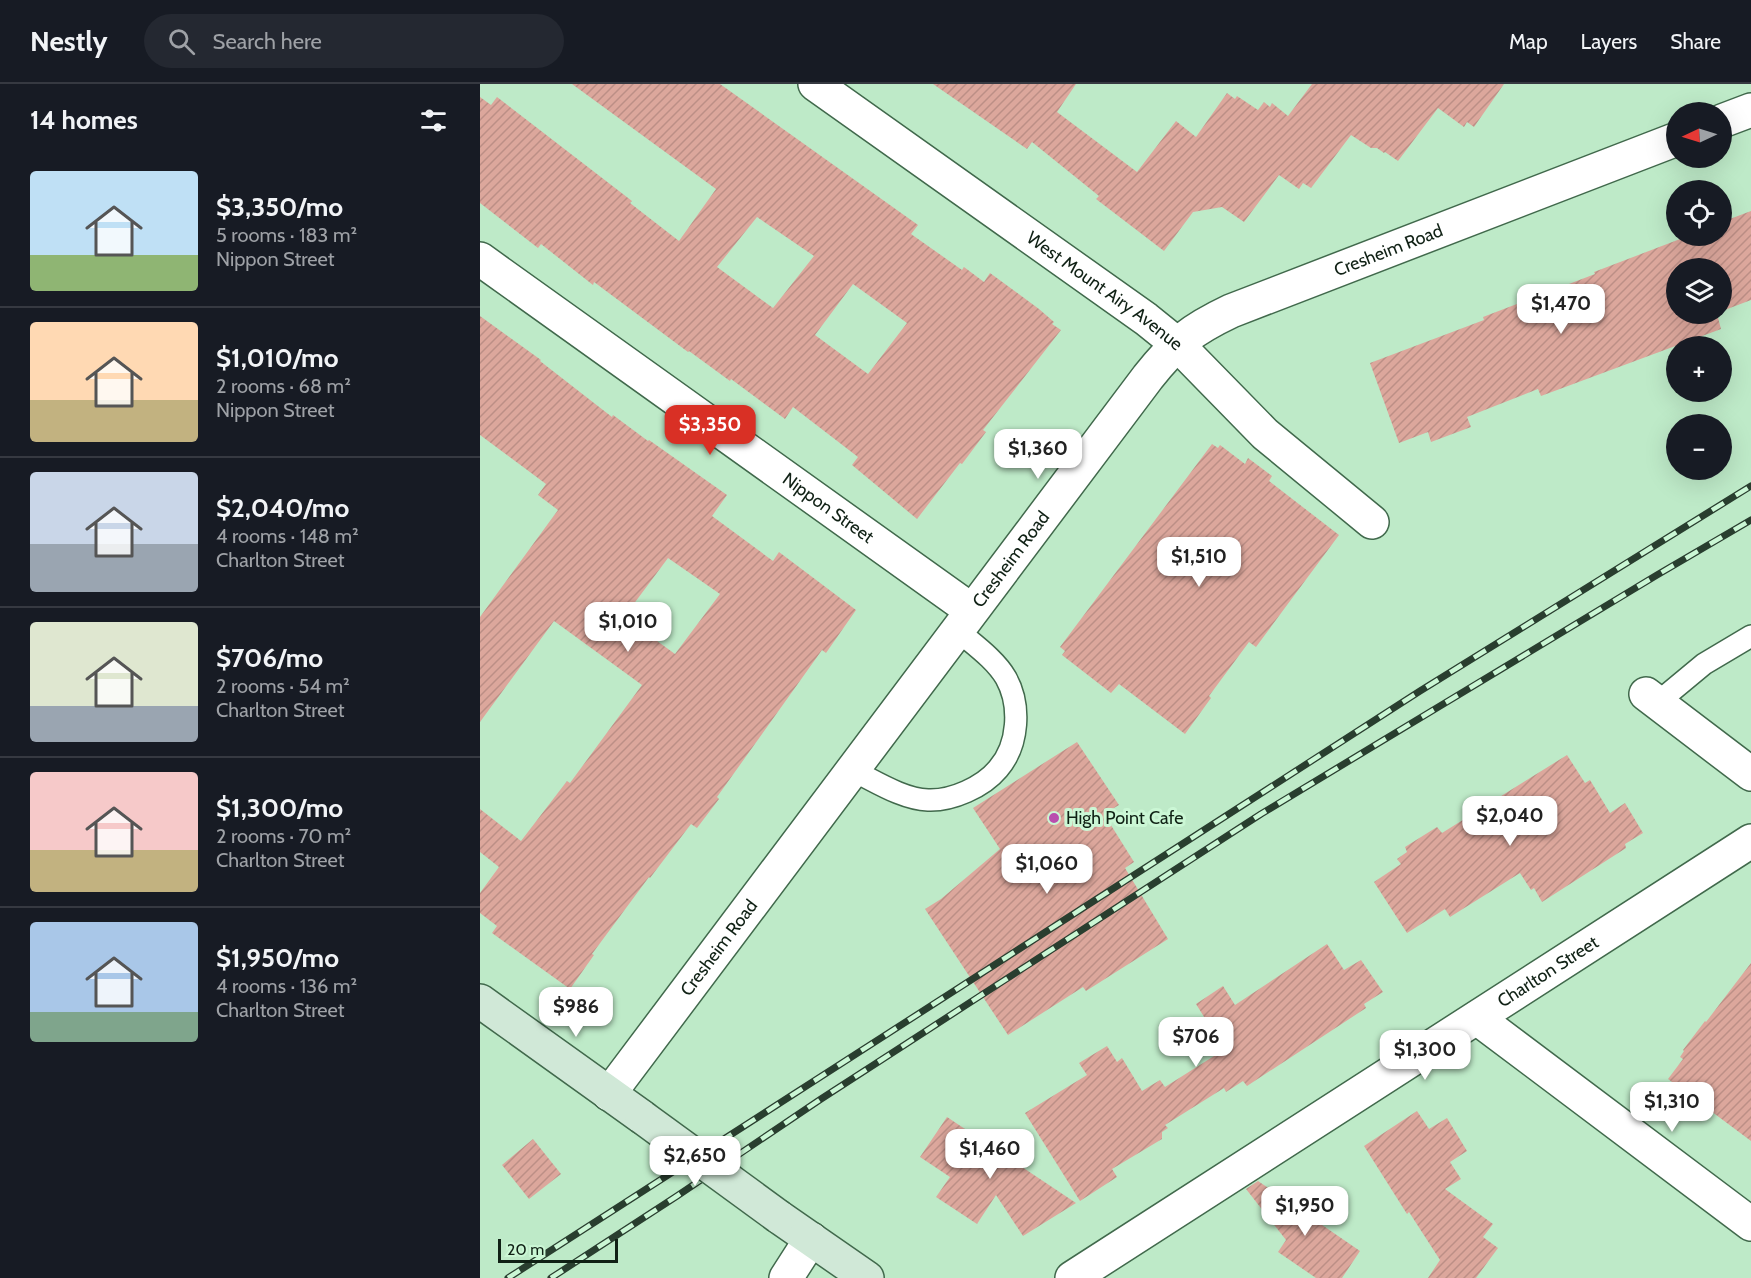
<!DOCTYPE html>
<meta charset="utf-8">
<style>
:root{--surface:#171b24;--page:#242831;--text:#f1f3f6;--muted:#9ea1a6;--line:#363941;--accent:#d93025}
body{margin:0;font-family:Cabin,sans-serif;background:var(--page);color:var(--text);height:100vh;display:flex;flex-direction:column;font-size:22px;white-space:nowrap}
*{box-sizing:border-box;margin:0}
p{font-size:20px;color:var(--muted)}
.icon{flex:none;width:33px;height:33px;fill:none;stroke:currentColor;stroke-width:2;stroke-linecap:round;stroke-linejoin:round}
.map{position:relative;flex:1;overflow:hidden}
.details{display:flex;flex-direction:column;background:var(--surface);width:480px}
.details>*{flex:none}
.needle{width:39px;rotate:266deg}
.controls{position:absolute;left:1186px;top:18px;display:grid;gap:12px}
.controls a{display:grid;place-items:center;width:66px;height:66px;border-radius:50%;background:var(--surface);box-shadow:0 6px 24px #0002;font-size:30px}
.scale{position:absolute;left:18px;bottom:15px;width:120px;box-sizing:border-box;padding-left:6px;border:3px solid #102115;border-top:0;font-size:16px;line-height:21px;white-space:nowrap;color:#102115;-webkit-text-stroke:4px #cbf7d5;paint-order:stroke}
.price{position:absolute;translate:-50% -51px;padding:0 14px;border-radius:12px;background:#fff;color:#222;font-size:20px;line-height:39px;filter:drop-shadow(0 2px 3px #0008)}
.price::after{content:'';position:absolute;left:50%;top:36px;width:18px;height:14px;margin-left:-9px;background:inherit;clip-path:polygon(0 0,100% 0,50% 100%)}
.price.on{background:var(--accent);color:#fff}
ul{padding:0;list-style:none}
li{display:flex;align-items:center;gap:18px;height:150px;padding:0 30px}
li+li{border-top:2px solid var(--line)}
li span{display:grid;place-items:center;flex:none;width:168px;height:120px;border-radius:6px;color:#555}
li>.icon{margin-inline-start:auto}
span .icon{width:72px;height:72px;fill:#fffc;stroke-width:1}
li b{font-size:26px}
h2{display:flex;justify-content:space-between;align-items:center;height:72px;padding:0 30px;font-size:26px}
header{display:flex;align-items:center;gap:36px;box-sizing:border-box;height:84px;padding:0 30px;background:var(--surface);border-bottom:2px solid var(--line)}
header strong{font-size:28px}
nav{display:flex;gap:33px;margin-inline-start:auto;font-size:21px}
.search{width:420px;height:54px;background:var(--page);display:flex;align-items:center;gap:15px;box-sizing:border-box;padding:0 21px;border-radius:33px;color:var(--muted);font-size:22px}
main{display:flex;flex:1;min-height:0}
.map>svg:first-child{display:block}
.building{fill:url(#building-hatch);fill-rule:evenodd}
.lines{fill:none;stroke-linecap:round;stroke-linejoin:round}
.service-casing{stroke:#41694c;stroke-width:24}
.minor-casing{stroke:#41694c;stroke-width:36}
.secondary-casing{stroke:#41694c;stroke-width:36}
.service{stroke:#fff;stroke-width:21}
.minor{stroke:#fff;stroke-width:33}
.secondary{stroke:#d0e8d7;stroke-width:33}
.rail-casing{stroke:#293e2f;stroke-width:7}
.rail{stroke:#cbf7d5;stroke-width:4.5;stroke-dasharray:14;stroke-linecap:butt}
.secondary-bridge-casing{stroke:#41694c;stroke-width:36;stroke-linecap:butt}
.secondary-bridge{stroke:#d0e8d7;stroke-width:33}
.poi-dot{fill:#b94eae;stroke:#cbf7d5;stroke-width:2}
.labels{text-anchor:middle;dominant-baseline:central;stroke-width:6;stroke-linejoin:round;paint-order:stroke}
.street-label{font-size:18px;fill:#102115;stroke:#cbf7d5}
.poi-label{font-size:18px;fill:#102115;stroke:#cbf7d5;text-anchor:start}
</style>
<header>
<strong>Nestly</strong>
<div class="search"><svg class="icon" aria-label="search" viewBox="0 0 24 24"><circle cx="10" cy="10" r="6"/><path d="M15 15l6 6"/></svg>Search here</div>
<nav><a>Map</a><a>Layers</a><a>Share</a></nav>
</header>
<main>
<section class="details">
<h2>14 homes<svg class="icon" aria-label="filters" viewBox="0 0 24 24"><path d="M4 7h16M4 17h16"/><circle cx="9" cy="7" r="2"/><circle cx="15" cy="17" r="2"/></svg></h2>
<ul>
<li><span style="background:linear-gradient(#bfe0f5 70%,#8fb573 0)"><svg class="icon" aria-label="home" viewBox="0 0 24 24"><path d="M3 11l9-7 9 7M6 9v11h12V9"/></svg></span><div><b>$3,350/mo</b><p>5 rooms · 183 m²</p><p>Nippon Street</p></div></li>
<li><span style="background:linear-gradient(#ffd9b3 65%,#c2b280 0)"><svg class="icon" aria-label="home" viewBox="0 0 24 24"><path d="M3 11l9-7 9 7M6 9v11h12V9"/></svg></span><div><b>$1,010/mo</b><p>2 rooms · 68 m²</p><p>Nippon Street</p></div></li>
<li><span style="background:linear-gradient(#c9d6e8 60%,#9aa5b1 0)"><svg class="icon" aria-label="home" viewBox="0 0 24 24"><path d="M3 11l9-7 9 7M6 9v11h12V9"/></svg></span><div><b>$2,040/mo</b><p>4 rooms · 148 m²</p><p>Charlton Street</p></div></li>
<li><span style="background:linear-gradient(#dfe7d0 70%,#9aa5b1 0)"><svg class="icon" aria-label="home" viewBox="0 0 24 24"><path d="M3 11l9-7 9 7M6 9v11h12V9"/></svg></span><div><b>$706/mo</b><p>2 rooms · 54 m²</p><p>Charlton Street</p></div></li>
<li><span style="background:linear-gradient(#f6c9c9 65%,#c2b280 0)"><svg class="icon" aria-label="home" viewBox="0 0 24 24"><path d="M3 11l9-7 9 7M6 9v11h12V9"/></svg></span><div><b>$1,300/mo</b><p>2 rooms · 70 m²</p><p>Charlton Street</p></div></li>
<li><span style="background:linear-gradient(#a9c7e8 75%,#7fa58c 0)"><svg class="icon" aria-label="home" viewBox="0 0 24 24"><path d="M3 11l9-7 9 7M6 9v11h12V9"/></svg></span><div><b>$1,950/mo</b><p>4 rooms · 136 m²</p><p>Charlton Street</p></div></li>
</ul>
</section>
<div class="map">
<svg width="1271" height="1194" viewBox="0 0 1271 1194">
<defs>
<pattern id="building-hatch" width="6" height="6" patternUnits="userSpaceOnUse" patternTransform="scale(1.5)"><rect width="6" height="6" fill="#dca79c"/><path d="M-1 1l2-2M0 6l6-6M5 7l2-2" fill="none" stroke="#bc8f86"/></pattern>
</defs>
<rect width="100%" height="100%" fill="#beeac8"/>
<g class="building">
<path d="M 92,0 L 240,0 L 438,141 L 431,150 L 482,186 L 484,183 L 504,198 L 510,189 L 559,225 L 574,238 L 572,240 L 581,246 L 503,346 L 506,348 L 482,380 L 480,379 L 437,435 L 372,381 L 378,373 L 313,323 L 305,335 L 251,295 L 250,297 L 209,267 L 208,268 L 114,198 L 113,201 L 61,160 L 58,164 L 0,119 L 0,13 L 11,21 L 17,13 L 152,117 L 150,119 L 199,157 L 236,105 ZM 277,133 L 334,172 L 293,224 L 237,183 ZM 373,200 L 427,239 L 388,290 L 335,251 Z"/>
<polygon points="453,0 596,0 577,28 657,88 696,37 716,53 747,9 755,15 757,12 778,26 784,18 790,23 792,19 808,32 832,0 1024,0 994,43 987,38 984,43 958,24 918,77 905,68 904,69 897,64 891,64 871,51 831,104 823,99 819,105 799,91 764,138 742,123 713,128 684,167 616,115 619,112 552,58 547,65"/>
<polygon points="1271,127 1271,216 1242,227 1242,184 1197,184 1197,230 1237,230 1241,245 1061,312 1058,305 987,333 991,343 951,358 948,348 919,359 890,279 1004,236 1003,233 1115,190 1114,188 1208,152 1242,152 1242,138"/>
<path d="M 0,232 L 61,276 L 60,277 L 132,333 L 133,331 L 168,357 L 169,356 L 247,411 L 232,432 L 293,477 L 299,468 L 376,526 L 346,569 L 342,566 L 237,713 L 239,715 L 217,744 L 211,740 L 170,794 L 169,793 L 112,870 L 114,871 L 90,905 L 12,849 L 17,842 L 0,829 L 0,809 L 19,783 L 0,768 L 0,725 L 41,757 L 87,697 L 90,699 L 162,601 L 74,537 L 0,638 L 0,533 L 78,426 L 58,411 L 66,400 L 0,351 ZM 188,474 L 240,510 L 195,570 L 144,533 Z"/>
<polygon points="732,360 738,364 740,361 765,380 768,374 792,392 789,397 859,451 776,563 769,558 729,612 731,614 705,650 639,600 631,609 582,571 585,567 580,563"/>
<polygon points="597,658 639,721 624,730 654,778 645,784 688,855 606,907 603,903 528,951 445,825 461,815 520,765 493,724"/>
<polygon points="1087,671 1105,699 1110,696 1130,729 1145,719 1163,749 1145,760 1146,764 1062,818 1054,804 1051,806 1040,789 970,833 965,825 927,849 894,798 921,780 917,775 927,768 925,763 957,743 962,749"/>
<polygon points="847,860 864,886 881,876 903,908 884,920 886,924 767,1002 763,997 746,1008 744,1004 685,1041 688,1044 682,1048 682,1055 632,1085 637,1093 600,1117 545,1029 607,991 599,979 627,962 637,978 642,974 662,1007 680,996 685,1003 742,967 723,938 726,936 716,920 743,902 755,921"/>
<polygon points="1271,879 1271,1057 1188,995 1203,975 1200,973 1204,967 1203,966 1225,937 1226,938"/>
<polygon points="937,1027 949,1045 967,1034 987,1067 970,1078 981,1095 965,1105 1013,1140 1003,1153 1018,1164 996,1194 948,1194 960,1176 929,1128 927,1130 884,1062"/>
<polygon points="467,1033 596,1119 543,1152 516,1111 497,1140 456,1113 470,1093 440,1073"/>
<polygon points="53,1055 81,1090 49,1115 22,1081"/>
<polygon points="778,1097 880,1167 862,1194 836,1194 798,1168 806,1156 766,1105"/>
</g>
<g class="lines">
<defs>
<g id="service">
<polyline points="1177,619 1224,580 1271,552"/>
<path d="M 372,686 C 395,697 422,715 448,716 C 472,717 503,703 518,685 C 539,661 541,621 526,594 C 515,575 493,560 477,546"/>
</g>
<g id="minor">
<path id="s1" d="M 335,0 L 666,235 L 697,260 L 785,350 L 892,438"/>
<polyline points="1242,37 1271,26"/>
<path id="s2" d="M 0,175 L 491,526"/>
<polyline points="1166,610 1271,690"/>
<polyline points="997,934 1271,1140"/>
<path id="s3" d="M 129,1010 L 668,293 C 695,259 711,246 751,227 L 1197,55"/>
<polyline points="306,1194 331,1155"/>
<path id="s4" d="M 592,1194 L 1271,757"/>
</g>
<g id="secondary">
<polyline points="0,917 162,1033"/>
<polyline points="299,1133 387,1194"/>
</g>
</defs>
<use href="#service" class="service-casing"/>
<use href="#minor" class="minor-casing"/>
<use href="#secondary" class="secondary-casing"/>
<use href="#service" class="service"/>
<use href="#minor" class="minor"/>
<use href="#secondary" class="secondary"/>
<defs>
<g id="rail">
<polyline points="28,1194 940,607 1271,402"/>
<polyline points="71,1194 197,1112 341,1015 781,730 1177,491 1271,436"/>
</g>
</defs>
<use href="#rail" class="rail-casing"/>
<use href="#rail" class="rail"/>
<defs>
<polyline id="secondary-bridge" points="162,1033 299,1133"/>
</defs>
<use href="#secondary-bridge" class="secondary-bridge-casing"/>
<use href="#secondary-bridge" class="secondary-bridge"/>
</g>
<circle class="poi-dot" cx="574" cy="734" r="6"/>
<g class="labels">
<g class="street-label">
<text stroke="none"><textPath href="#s3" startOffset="1173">Cresheim Road</textPath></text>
<text stroke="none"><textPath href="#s1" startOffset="356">West Mount Airy Avenue</textPath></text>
<text stroke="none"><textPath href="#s2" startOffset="428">Nippon Street</textPath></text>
<text stroke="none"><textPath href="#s3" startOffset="669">Cresheim Road</textPath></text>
<text stroke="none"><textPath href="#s3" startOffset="183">Cresheim Road</textPath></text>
<text stroke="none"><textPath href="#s4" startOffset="566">Charlton Street</textPath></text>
</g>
<g class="poi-label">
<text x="586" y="734">High Point Cafe</text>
</g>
</g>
</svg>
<div class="controls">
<a><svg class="needle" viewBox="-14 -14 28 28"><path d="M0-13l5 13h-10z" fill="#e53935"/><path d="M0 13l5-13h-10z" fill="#9ea1a6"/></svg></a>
<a><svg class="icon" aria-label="locate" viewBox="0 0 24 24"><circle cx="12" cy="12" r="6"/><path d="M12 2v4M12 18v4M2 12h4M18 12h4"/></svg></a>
<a><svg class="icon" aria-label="layers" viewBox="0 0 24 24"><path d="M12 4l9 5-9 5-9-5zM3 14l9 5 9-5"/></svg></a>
<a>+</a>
<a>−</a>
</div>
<div class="scale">20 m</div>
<b class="price" style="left:1081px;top:251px">$1,470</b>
<b class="price on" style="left:230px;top:372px">$3,350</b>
<b class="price" style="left:558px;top:396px">$1,360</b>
<b class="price" style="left:719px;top:504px">$1,510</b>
<b class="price" style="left:148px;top:569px">$1,010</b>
<b class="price" style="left:1030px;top:763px">$2,040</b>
<b class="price" style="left:567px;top:811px">$1,060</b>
<b class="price" style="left:96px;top:954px">$986</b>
<b class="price" style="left:716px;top:984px">$706</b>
<b class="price" style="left:945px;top:997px">$1,300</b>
<b class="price" style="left:1192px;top:1049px">$1,310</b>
<b class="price" style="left:510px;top:1096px">$1,460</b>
<b class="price" style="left:215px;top:1103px">$2,650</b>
<b class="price" style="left:825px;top:1153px">$1,950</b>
</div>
</main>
